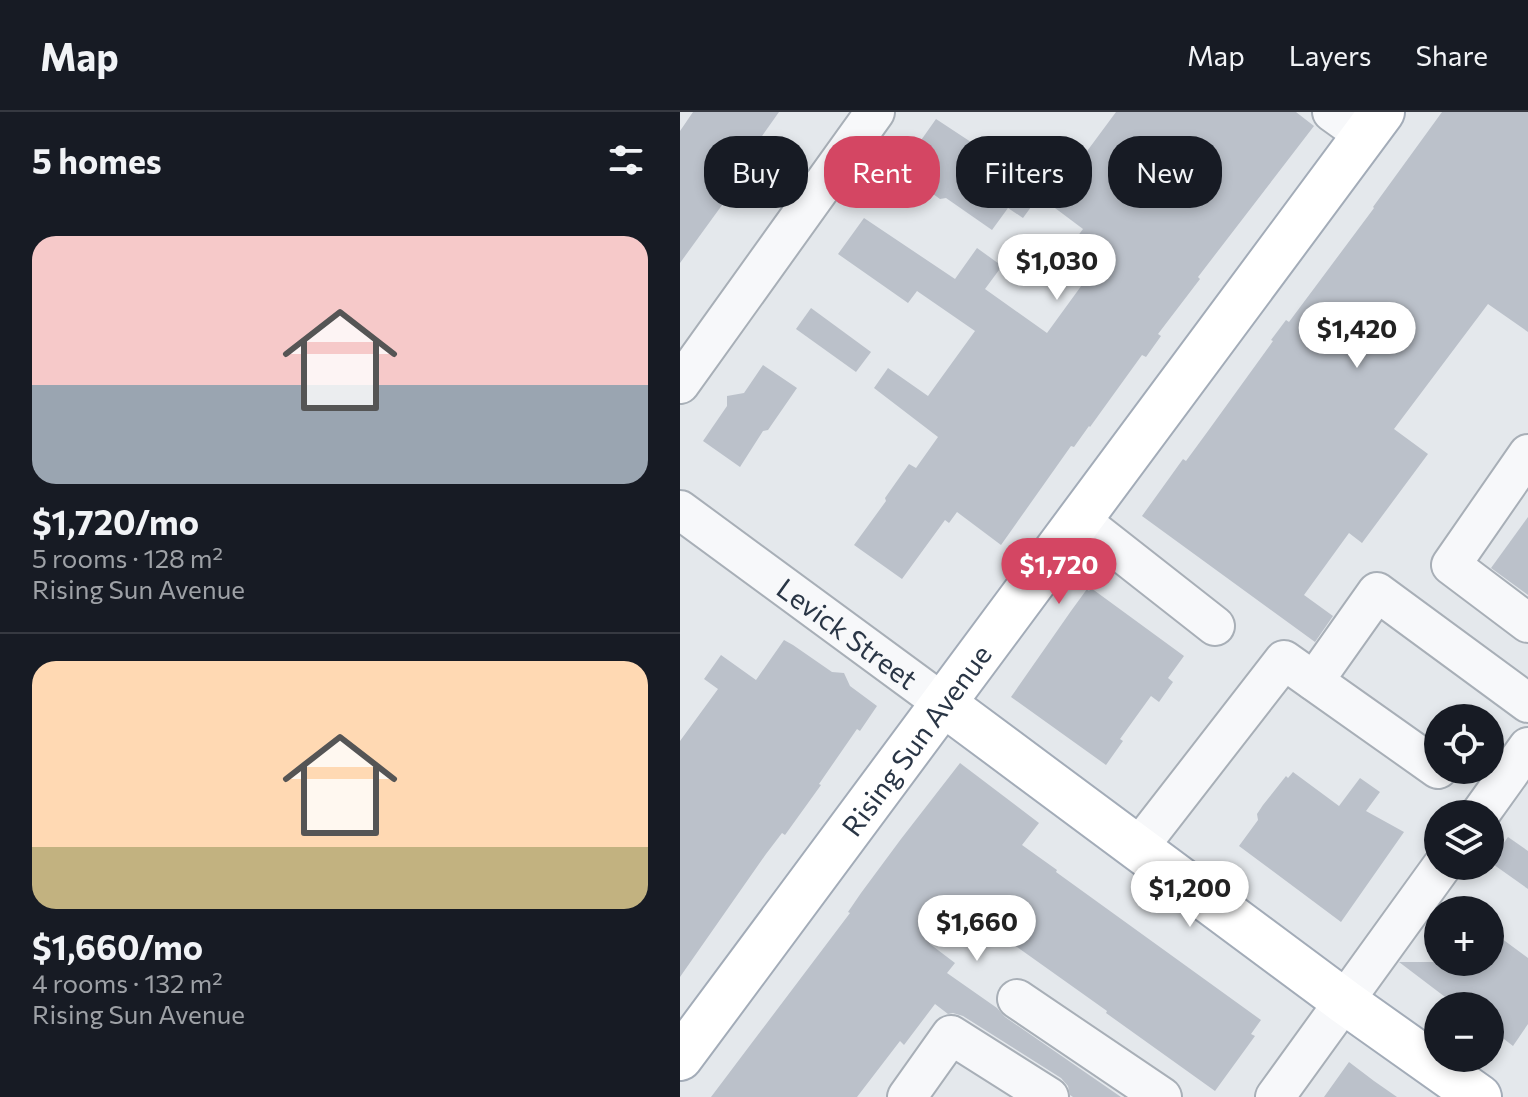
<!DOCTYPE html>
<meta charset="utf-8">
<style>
:root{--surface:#171b24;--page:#20242c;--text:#f1f3f6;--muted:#9ea1a6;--line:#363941;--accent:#d44663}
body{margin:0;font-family:Commissioner,sans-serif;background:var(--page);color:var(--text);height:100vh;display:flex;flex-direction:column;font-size:30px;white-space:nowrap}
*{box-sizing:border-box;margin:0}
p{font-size:26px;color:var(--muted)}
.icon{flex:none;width:44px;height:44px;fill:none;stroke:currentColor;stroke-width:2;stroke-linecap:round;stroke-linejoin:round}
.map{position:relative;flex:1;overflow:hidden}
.panel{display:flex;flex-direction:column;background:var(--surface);width:680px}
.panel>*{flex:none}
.guide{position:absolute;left:24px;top:24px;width:704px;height:72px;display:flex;gap:16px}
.buttons{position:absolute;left:744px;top:592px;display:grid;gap:16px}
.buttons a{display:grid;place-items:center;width:80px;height:80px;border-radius:50%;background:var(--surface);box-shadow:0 4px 12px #0003;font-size:40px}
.price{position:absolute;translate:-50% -68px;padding:0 18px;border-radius:28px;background:#fff;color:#222;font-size:26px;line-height:52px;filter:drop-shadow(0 2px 4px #0008)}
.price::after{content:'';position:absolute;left:50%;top:48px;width:24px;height:18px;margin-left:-12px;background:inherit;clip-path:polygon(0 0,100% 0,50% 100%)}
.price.current{background:var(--accent);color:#fff}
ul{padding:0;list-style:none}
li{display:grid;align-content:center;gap:16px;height:424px;padding:0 32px}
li+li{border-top:2px solid var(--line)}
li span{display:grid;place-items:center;height:248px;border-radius:24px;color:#555}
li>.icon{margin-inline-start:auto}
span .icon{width:144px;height:144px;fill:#fffc;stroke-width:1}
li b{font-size:34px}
h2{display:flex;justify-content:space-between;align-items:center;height:96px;padding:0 32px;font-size:34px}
.chip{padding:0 28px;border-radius:32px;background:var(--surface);box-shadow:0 4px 12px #0003;font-size:28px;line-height:72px}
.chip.current{background:var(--accent);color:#fff}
header{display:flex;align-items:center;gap:48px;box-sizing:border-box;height:112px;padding:0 40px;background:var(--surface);border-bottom:2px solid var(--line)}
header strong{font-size:38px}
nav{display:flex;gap:44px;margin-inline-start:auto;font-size:28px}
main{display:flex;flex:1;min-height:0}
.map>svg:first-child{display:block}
.building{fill:#bbc1ca}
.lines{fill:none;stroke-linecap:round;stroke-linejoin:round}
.minor-casing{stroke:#a8afb7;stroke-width:42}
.major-casing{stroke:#a3acb8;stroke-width:48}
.minor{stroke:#f7f8fa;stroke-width:38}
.major{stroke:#fff;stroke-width:44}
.labels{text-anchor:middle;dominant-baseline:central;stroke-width:7;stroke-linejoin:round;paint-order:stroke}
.street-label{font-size:28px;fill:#2a3646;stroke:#f4f6f9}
</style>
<header>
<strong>Map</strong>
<nav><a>Map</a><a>Layers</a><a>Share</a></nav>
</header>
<main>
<section class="panel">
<h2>5 homes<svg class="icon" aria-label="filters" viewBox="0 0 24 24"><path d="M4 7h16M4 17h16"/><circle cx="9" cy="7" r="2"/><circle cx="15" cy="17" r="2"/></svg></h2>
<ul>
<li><span style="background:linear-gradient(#f6c9c9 60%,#9aa5b1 0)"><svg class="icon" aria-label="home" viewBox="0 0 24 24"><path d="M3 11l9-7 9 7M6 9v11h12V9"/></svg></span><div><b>$1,720/mo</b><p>5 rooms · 128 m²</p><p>Rising Sun Avenue</p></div></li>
<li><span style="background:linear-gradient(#ffd9b3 75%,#c2b280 0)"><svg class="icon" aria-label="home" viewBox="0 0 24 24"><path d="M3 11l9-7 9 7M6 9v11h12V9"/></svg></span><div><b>$1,660/mo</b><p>4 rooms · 132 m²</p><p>Rising Sun Avenue</p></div></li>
</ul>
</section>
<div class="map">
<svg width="848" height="985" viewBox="0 0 848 985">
<rect width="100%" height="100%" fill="#e4e8ec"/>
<g class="building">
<polygon points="13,0 99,0 75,34 82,38 0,151 0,19"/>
<polygon points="436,0 616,0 634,14 518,165 520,167 478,222 481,224 466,245 462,243 410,315 409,314 394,335 391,334 321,433 277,400 269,411 265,408 222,467 174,433 206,389 205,386 229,352 236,356 258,325 194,276 208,256 248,284 295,219 237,179 228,191 158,142 184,106 275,167 297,136 322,154 305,177 367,221 423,144 397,125 403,117 359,84 343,106 328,96 312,118 266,86 260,87 220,58 256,7 297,34 298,40 347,75 375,33 399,50"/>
<polygon points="762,0 848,0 848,220 808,192 714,317 748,342 682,431 669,421 624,483 653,504 635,530 462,404 503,347 506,349 528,319 593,229 591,228 606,208 609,210 694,96 693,95"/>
<polygon points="131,196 191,240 176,260 116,217"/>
<polygon points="83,253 117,276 88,318 83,319 60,355 23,329 47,294 47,284 64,281"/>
<polygon points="848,405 848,483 811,456"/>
<polygon points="411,476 504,544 488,566 493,570 479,590 471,584 440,627 443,629 426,653 331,585 391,499 407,477 409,479"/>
<polygon points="104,528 113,533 152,560 164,561 170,574 197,594 180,619 177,617 139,672 141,673 105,723 102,721 86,742 0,865 0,629 38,577 24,567 41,543 76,568"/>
<polygon points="280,651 359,711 342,733 377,758 376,760 581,908 571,922 575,924 535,979 426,901 427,899 278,793 250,832 275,851 267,861 317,896 325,905 441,985 393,985 390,983 388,974 381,966 283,904 273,901 268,902 255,892 224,933 220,929 177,985 31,985 170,801 168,800 181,781 221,727"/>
<polygon points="613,660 659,694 680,666 700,680 686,699 724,720 661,810 559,734 578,708 577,702 583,693 606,664 608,666"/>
<polygon points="828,725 848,739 848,777 810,750"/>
<polygon points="810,818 848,846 848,912 833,934 810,916 810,894 777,894 719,850 810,850"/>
<polygon points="669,950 694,969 717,985 644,985"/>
</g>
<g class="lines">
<defs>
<g id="minor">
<polyline points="652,0 684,23"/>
<polyline points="0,272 195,0"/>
<polyline points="848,342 771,453 848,511"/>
<path id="s1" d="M 0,398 L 264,592"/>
<polyline points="400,408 535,514"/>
<polyline points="634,569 697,480 848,591"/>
<polyline points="800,702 848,635"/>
<polyline points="458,736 604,548 758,657"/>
<polyline points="337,887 482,985"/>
<polyline points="227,985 271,923 369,985"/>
<polyline points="595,985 762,754"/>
</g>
<g id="major">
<polyline points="264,592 665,890 799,985"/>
<path id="s2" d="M 0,946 L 702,0"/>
</g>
</defs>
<use href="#minor" class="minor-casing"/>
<use href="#major" class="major-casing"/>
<use href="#minor" class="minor"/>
<use href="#major" class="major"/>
</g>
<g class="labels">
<g class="street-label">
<text stroke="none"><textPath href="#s1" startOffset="208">Levick Street</textPath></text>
<text stroke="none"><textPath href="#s2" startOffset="396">Rising Sun Avenue</textPath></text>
</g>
</g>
</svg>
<div class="buttons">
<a><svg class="icon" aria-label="locate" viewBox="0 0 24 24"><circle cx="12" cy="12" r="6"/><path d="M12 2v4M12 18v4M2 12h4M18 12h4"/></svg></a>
<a><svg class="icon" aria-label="layers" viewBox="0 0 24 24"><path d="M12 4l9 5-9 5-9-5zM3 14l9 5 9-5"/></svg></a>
<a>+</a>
<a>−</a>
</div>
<b class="price" style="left:377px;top:190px">$1,030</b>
<b class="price" style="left:677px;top:258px">$1,420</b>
<b class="price current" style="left:379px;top:494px">$1,720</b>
<b class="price" style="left:510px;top:817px">$1,200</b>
<b class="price" style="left:297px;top:851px">$1,660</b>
<div class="guide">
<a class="chip">Buy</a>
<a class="chip current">Rent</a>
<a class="chip">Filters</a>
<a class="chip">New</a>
</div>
</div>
</main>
